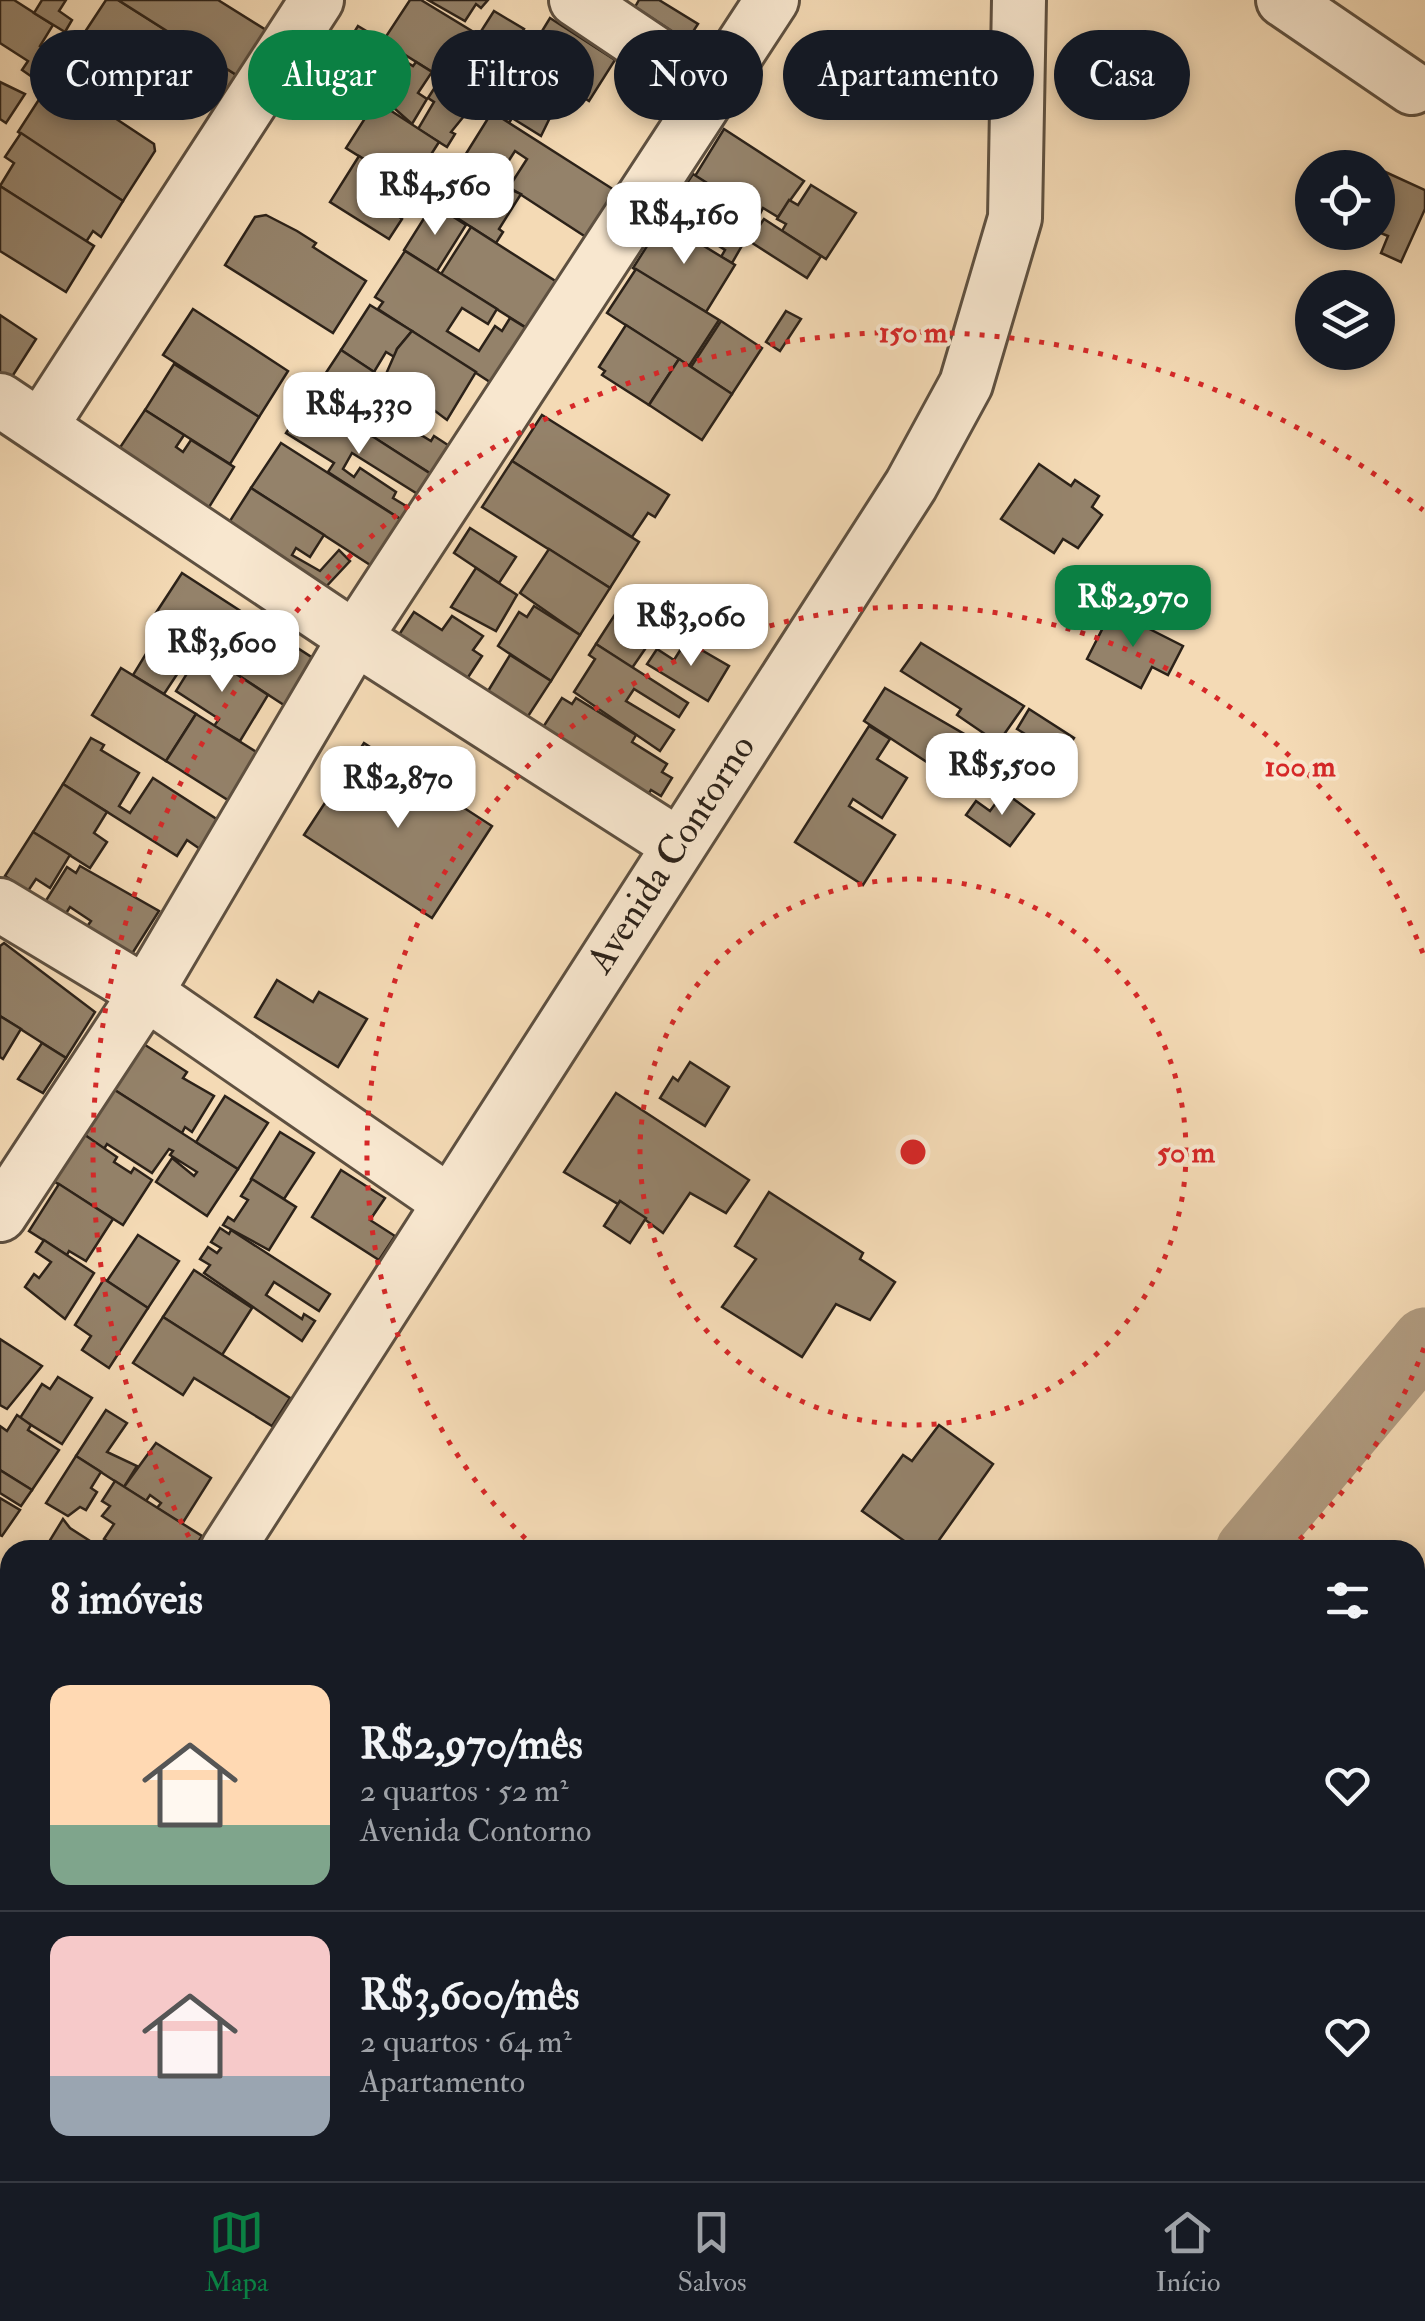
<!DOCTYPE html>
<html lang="pt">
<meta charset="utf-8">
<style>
:root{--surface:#171b24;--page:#20242c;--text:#f1f3f6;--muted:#9ea1a6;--line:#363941;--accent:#0b8043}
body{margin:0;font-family:"IM FELL Double Pica",serif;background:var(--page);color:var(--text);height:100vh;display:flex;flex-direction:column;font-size:38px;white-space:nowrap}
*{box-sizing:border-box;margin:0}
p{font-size:32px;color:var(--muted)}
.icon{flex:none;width:55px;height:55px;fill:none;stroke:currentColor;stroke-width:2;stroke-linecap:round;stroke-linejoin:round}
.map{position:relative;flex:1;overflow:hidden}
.panel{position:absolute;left:0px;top:1540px;width:1425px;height:642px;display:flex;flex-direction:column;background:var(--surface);border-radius:30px 30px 0 0;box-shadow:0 5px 15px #0003}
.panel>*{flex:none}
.hud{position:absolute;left:30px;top:30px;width:1365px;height:90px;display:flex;gap:20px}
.controls{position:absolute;left:1295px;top:150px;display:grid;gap:20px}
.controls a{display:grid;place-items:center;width:100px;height:100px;border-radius:50%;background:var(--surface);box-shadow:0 5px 15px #0003;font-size:50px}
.price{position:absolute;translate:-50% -85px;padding:0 22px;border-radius:20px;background:#fff;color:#222;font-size:32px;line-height:65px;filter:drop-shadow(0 2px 5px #0008)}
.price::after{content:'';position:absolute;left:50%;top:60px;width:30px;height:22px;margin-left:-15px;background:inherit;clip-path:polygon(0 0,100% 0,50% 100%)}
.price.selected{background:var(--accent);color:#fff}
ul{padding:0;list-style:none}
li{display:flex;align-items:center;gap:30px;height:250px;padding:0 50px}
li+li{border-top:2px solid var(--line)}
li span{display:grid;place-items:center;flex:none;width:280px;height:200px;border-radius:20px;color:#555}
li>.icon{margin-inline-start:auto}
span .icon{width:120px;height:120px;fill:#fffc;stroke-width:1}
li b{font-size:42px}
h2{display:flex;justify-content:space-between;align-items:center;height:120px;padding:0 50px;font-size:42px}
.pill{padding:0 35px;border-radius:45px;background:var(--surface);box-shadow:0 5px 15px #0003;font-size:35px;line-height:90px}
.pill.selected{background:var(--accent);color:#fff}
.tab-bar{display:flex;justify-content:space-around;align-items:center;height:140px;border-top:2px solid var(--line);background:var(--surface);font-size:28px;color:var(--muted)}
.tab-bar a{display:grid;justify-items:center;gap:5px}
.tab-bar .selected{color:var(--accent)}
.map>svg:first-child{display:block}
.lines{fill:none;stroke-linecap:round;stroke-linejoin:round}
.river{stroke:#b09b80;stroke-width:65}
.building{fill:#94826a;stroke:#2c2219;stroke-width:2.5}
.minor-casing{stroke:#5e5040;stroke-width:58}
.minor{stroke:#f8e7cf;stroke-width:52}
.ring{fill:none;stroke:#d62828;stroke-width:5;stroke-dasharray:5 10}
.labels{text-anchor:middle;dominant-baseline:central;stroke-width:8;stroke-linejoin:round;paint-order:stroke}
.street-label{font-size:38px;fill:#2c2219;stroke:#f8e7cf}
.centre{fill:#d62828;stroke:#f8e7cf;stroke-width:5}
.ring-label{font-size:30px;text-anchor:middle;font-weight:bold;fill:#d62828;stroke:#f8e7cf;stroke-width:8;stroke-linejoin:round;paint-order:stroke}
</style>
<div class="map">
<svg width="1425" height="2181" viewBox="0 0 1425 2181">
<rect width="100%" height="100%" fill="#f4dab5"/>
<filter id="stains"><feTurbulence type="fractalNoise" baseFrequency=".002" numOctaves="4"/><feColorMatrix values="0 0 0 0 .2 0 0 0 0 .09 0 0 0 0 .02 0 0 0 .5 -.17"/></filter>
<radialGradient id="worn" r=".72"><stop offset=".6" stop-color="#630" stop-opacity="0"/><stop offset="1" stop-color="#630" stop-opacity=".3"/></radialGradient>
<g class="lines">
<g class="river">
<polyline points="1248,1550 1425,1340"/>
<polyline points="777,2181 784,2172"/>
</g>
</g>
<g class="building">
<polygon points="0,0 14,0 53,25 40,46 51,52 35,79 22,70 28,61 0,43"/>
<polygon points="42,0 66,0 59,11 72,20 65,32 34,13"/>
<polygon points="106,0 118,0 238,76 230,88 223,90 179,63 159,92 79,41"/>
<polygon points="118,0 218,0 266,30 238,76"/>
<polygon points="410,0 421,0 508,53 477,100 383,41"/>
<polygon points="428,0 488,0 481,8 476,4 465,21"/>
<polygon points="639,0 659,0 698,24 687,41 635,7"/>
<polygon points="494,11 524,29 508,53 478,36"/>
<polygon points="550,18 615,60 589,101 572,90 575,86 538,63 532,72 522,64"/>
<polygon points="358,26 398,50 395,55 413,66 416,62 432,72 418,93 427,99 412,124 375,91 370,98 330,71"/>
<polygon points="522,64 561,95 541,136 512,118 509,123 491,112"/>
<polygon points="441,78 477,100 451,132 455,134 447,147 418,129 434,102 428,98"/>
<polygon points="0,82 25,94 6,123 0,119"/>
<polygon points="62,83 154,144 155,151 123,201 18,132 47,87"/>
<polygon points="376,101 439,142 416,178 424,182 418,193 346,148"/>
<polygon points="492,112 619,193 589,239 509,187 527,159 515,151 497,179 464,157"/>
<polygon points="724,129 804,181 778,217 763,208 759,216 695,176"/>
<polygon points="21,133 123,201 101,237 93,231 86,242 0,186 14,163 5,157"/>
<polygon points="359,156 412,190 395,214 402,219 389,239 330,202"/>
<polygon points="463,157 496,178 493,182 521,194 499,229 503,232 496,243 434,203"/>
<polygon points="1381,170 1425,190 1425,209 1401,262 1381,253 1388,236 1378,232"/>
<polygon points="693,174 759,216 732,263 721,257 725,250 691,228 704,207 681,192"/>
<polygon points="811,185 856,213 826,259 782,231 786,224 777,219 789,200 798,205"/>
<polygon points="0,186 94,246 66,292 0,251"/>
<polygon points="433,204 466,225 437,271 404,250"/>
<polygon points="266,215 297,231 316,243 313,247 366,281 333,333 225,265 255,217"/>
<polygon points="764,219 821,256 807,278 749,241"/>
<polygon points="663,221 735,265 706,312 633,268"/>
<polygon points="471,227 560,284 533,332 441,274"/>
<polygon points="405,251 497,309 488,324 462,308 447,331 479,351 495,326 502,331 510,318 531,331 496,386 378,309 383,302 375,297"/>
<polygon points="636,269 719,320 689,366 607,313"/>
<polygon points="370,305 412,331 397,349 396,358 386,352 374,372 341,350"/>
<polygon points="193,309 288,371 259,417 163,355"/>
<polygon points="786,311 801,319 780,351 766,342"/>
<polygon points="0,315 36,339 1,394 0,394"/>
<polygon points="721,321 762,348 732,394 691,367"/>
<polygon points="626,325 679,359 649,405 602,375 605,371 599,367"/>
<polygon points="412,331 476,372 447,420 386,374 397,349"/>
<polygon points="341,350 412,397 393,426 407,435 411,429 431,441 434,436 451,447 433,475 310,397"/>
<polygon points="679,359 732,394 702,440 649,405"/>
<polygon points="174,364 259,417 230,464 145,410"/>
<polygon points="310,397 350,422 345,428 354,433 358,427 437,478 424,498 352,453 343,469 354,477 360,468 396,492 393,498 416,512 408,524 328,472 334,463 286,433"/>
<polygon points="145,410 184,435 176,447 183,452 191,440 234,467 206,512 115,455"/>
<polygon points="542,415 669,495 655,517 648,513 632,537 512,461"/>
<polygon points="281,443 408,524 378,570 251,488"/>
<polygon points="512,461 639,542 610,588 482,507"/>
<polygon points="1039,464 1071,486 1075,480 1099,496 1092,507 1102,515 1078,548 1063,539 1054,553 1001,519"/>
<polygon points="251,488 324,535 310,557 296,548 292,555 320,571 339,550 350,561 323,590 221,535"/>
<polygon points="470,528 516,557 499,583 454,553"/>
<polygon points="549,549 610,588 580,635 520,593"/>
<polygon points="476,568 517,595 496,631 451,607"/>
<polygon points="182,573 319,662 290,709 152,619"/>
<polygon points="625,599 636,605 627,618 654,636 632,668 596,644"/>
<polygon points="534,606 580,635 551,681 498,646 519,612 527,617"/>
<polygon points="1112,610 1183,646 1168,675 1152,667 1141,688 1087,659"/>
<polygon points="414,612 442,630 452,616 483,636 473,650 482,656 461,688 393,644"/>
<polygon points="163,626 195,647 164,694 133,675"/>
<polygon points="686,641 729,666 708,701 647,664 657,649 674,660"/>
<polygon points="921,643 1024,706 998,743 957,715 961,709 901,671"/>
<polygon points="596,644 688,703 679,717 634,689 626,701 674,730 660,751 574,692 595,659 589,655"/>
<polygon points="201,651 268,695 240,741 214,726 219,719 176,691"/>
<polygon points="510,655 551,681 521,727 482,701"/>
<polygon points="121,668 196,714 166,761 92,715"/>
<polygon points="885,688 966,735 942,772 864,721"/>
<polygon points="562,698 572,704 576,698 636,735 632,742 667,764 662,772 672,778 661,796 651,790 642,804 536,738"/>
<polygon points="1029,709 1074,738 1062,757 1017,729"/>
<polygon points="196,714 261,755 231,802 166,761"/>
<polygon points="869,726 890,739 877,759 907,778 882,818 853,799 849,806 895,835 863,885 795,842"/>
<polygon points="91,738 104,745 101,750 139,773 119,806 130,813 153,778 218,820 200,849 187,840 177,856 63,784"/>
<polygon points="364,743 492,826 432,918 304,835"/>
<polygon points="63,784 107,812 94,833 107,842 90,868 33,832"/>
<polygon points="1004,792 1034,814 1010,846 966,815 976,801 990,811"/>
<polygon points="33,832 70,855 50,888 36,879 28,891 5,876"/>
<polygon points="80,866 159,911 130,957 86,928 91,921 70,907 65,915 45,902 67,867 76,873"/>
<polygon points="4,943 95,1012 66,1058 0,1016 0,946"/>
<polygon points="277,980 313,1002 319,992 367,1019 338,1067 255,1017"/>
<polygon points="0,1016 21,1029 3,1059 0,1057"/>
<polygon points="139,1041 187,1072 183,1078 214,1096 192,1132 185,1127 182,1133 110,1087"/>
<polygon points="42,1043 66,1058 43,1093 18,1079"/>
<polygon points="690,1062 729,1087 705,1126 660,1098 673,1077 678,1081"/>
<polygon points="110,1087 238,1169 207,1216 156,1182 172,1158 194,1176 197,1172 170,1155 173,1151 169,1149 152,1173 107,1144 104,1149 82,1133"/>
<polygon points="616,1093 749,1180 726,1213 690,1193 663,1233 620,1201 618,1204 564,1172"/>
<polygon points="225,1096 268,1123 238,1169 196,1142"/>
<polygon points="280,1132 314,1153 284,1199 251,1179"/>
<polygon points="82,1133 117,1157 114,1162 131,1173 134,1168 152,1180 123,1225 52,1180"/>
<polygon points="341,1170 385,1198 370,1220 395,1236 379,1260 312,1217"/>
<polygon points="252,1179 296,1207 269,1250 223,1225 228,1217 234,1221 248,1200 241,1196"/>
<polygon points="59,1184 113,1219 86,1261 69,1251 67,1255 29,1231"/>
<polygon points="769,1192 863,1253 860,1259 895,1282 870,1320 836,1304 802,1357 722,1307 756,1259 735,1246"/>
<polygon points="620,1201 646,1218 630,1243 604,1226"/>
<polygon points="220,1228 229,1234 231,1230 330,1294 319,1311 274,1282 266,1295 302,1319 304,1314 315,1321 302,1341 204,1273 210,1265 200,1259 208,1247 217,1253 221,1248 211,1242"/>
<polygon points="138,1235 179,1261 148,1308 107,1281"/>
<polygon points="44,1240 94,1273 65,1319 25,1287 34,1274 39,1278 51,1262 36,1252"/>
<polygon points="194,1270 252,1308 222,1355 163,1317"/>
<polygon points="104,1279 148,1308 109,1368 82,1350 91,1336 75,1325"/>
<polygon points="163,1317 290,1398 272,1426 194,1378 183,1395 133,1363"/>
<polygon points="0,1339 42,1366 7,1409 0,1405"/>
<polygon points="58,1377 92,1398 62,1444 20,1418 42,1384 50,1389"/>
<polygon points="106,1410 127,1423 107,1452 137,1466 124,1487 76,1456"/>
<polygon points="17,1415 31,1425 28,1430 59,1450 32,1490 0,1470 0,1426 7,1431"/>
<polygon points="939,1425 993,1464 932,1550 917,1550 862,1511 903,1455 912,1461"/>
<polygon points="156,1443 211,1478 182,1524 157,1508 161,1503 150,1495 146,1501 124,1487"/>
<polygon points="76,1456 101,1472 91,1488 97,1492 86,1510 80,1507 68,1516 46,1503"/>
<polygon points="0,1470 32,1490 21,1506 0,1493"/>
<polygon points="115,1481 202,1536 193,1550 121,1550 104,1539 114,1524 102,1516 110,1506 102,1501"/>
<polygon points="0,1498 20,1510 2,1536 0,1535"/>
<polygon points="63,1519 70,1528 104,1550 44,1550"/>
<polygon points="10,1560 10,1609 0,1602 0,1576"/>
<polygon points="0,1602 10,1609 6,1643 10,1655 3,1667"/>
<polygon points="0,1676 10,1682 10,1717 0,1731"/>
<polygon points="0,1731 10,1744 10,1772 2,1785"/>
</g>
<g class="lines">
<defs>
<g id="minor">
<polyline points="576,0 710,90"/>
<polyline points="1283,0 1412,88"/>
<polyline points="0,400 355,638 677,844"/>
<polyline points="41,426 317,0"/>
<polyline points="0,905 146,993 449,1202"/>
<polyline points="0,1215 146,993 355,638 772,0"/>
<polyline points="227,1550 911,485 966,384 1015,218 1019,0"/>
<polyline points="0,1906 10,1890"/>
<polyline points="0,2010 10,2016"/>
<polyline points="244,2172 256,2181"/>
</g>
</defs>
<use href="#minor" class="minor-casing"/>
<use href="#minor" class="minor"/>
</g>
<g class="ring">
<circle cx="913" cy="1152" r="273"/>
<path d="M1424 1348A547 547 0 0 1 1290 1549M536 1549A547 547 0 1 1 1424 956"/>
<path d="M196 1550A820 820 0 0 1 1423 510"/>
</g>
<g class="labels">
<g class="street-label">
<text transform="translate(671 854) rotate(-57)">Avenida Contorno</text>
</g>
</g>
<circle cx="913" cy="1152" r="15" class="centre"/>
<g class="ring-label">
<text x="913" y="342">150 m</text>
<text x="1300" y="776">100 m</text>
<text x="1186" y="1162">50 m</text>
</g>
<rect width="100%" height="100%" filter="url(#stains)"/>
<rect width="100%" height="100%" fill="url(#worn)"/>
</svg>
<div class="controls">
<a><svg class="icon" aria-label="locate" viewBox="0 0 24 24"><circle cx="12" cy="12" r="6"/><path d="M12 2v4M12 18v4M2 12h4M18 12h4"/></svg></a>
<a><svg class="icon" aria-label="layers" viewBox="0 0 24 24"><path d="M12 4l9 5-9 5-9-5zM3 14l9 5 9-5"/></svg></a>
</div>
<b class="price" style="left:435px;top:238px">R$4,560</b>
<b class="price" style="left:684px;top:267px">R$4,160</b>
<b class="price" style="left:359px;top:457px">R$4,330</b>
<b class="price selected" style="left:1133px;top:650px">R$2,970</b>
<b class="price" style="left:691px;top:669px">R$3,060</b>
<b class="price" style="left:222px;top:695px">R$3,600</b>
<b class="price" style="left:1002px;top:818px">R$5,500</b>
<b class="price" style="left:398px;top:831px">R$2,870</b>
<div class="hud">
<a class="pill">Comprar</a>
<a class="pill selected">Alugar</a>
<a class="pill">Filtros</a>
<a class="pill">Novo</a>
<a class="pill">Apartamento</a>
<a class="pill">Casa</a>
</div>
<section class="panel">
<h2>8 imóveis<svg class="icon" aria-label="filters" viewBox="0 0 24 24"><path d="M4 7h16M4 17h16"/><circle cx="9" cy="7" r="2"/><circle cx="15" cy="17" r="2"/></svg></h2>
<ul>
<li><span style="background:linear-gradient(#ffd9b3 70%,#7fa58c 0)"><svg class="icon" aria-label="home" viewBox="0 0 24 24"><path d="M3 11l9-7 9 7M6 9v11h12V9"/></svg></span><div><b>R$2,970/mês</b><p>2 quartos · 52 m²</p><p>Avenida Contorno</p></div><svg class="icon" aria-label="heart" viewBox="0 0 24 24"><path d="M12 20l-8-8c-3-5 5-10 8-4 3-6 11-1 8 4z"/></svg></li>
<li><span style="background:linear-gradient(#f6c9c9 70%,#9aa5b1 0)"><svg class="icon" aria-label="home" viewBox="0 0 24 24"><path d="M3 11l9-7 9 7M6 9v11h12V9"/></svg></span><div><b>R$3,600/mês</b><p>2 quartos · 64 m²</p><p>Apartamento</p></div><svg class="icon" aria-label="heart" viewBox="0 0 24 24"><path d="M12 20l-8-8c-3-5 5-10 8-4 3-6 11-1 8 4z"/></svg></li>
</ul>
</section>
</div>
<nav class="tab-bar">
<a class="selected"><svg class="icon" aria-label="map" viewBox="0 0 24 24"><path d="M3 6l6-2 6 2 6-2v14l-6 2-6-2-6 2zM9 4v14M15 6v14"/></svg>Mapa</a>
<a><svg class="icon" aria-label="saved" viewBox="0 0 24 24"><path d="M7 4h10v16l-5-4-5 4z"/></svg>Salvos</a>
<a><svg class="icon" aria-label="home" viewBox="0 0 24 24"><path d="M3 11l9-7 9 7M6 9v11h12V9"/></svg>Início</a>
</nav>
